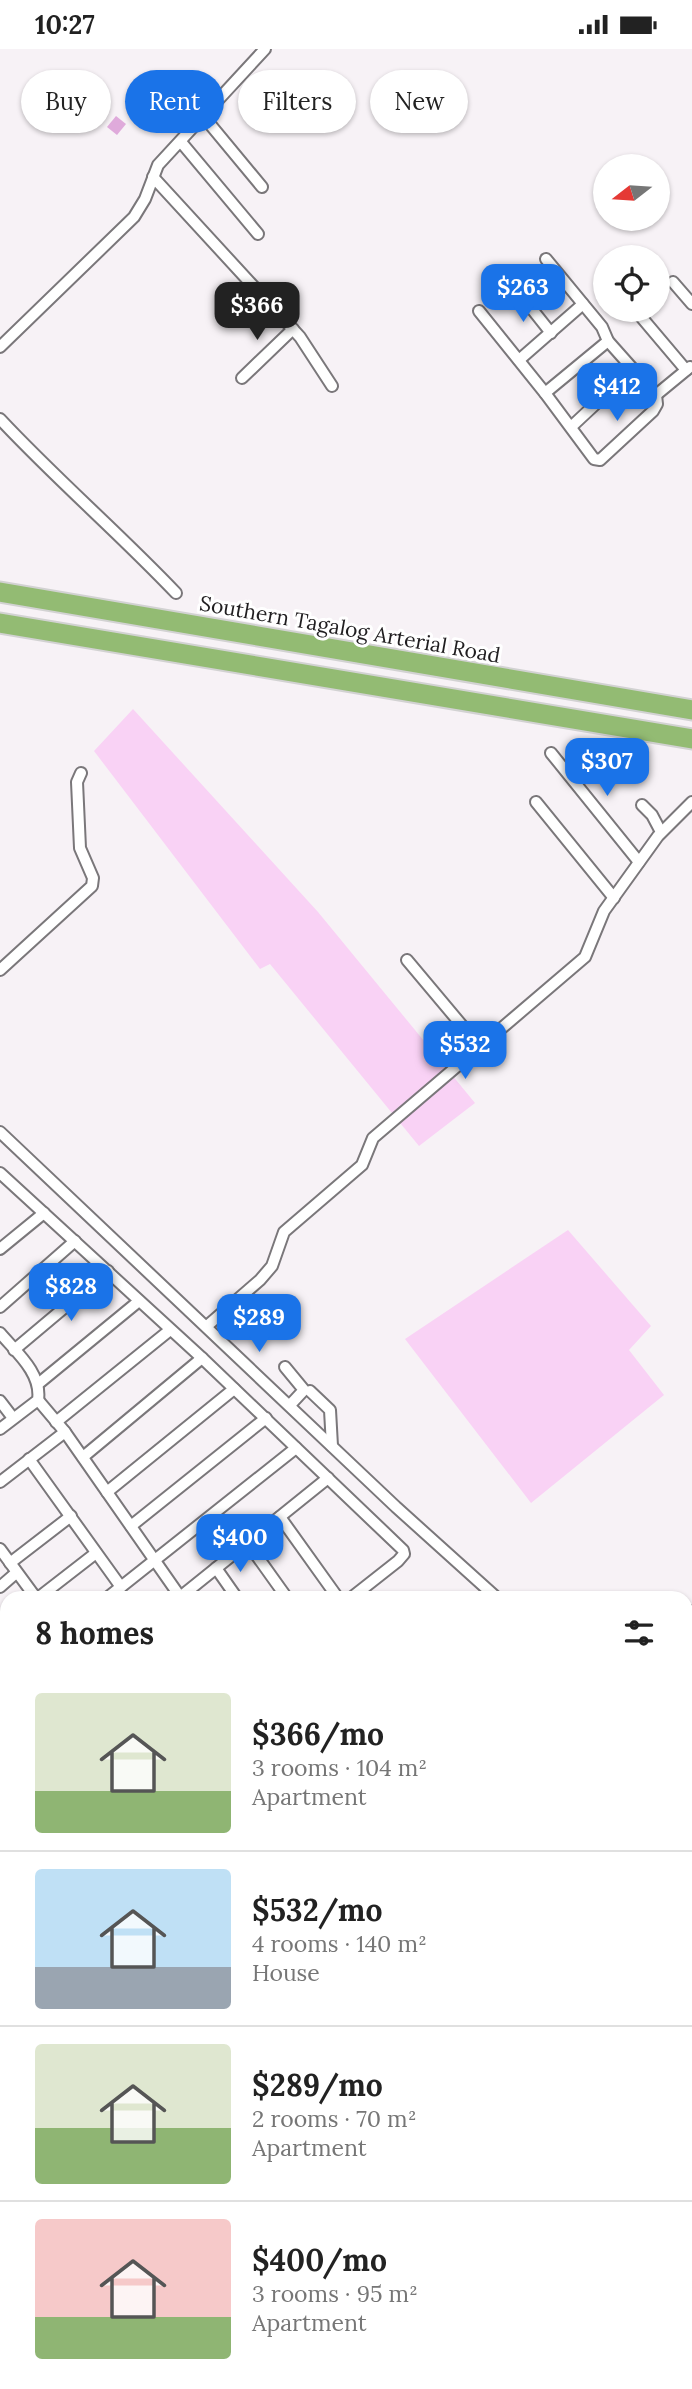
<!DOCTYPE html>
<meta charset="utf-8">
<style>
:root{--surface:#fff;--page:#f6f6f6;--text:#222;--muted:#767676;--line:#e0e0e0;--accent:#1a73e8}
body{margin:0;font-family:Lora,serif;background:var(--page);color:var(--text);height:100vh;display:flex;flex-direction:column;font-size:26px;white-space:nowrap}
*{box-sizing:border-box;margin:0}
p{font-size:23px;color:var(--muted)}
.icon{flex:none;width:38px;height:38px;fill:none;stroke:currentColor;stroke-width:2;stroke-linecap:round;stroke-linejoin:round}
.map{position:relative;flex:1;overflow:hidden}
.sheet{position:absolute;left:0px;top:1542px;width:693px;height:800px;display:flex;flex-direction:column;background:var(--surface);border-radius:21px 21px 0 0;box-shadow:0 2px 5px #0004}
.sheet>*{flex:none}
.guide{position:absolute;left:21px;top:21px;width:651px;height:63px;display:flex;gap:14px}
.needle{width:46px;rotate:253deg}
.controls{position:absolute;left:593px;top:105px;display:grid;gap:14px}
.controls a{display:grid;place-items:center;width:77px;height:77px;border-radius:50%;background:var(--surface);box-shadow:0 2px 5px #0004;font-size:35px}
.price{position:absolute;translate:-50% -60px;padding:0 16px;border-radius:14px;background:var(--accent);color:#fff;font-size:23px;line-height:46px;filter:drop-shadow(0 2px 4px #0008)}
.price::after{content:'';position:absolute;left:50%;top:42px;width:21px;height:16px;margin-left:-10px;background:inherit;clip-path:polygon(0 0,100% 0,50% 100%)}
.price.on{background:#222;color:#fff}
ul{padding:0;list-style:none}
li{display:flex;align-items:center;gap:21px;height:175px;padding:0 35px}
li+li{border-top:2px solid var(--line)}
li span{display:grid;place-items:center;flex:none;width:196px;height:140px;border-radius:7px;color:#555}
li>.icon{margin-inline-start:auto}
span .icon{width:84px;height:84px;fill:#fffc;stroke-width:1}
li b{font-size:30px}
h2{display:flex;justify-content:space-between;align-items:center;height:84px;padding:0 35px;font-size:30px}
.pill{padding:0 24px;border-radius:32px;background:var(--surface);box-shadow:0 2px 5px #0004;font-size:24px;line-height:63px}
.pill.on{background:var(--accent);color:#fff}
.status{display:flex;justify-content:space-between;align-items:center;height:49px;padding:0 35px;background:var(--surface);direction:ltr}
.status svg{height:19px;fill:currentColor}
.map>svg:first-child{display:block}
.green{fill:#f9d2f5}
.water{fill:#dfaadb}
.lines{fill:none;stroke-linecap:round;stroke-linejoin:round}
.minor-casing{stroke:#7a777a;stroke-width:14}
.motorway-casing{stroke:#d2d2d2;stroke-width:23}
.minor{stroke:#fff;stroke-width:10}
.motorway{stroke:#93bb73;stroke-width:19}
.labels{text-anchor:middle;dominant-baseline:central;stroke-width:6;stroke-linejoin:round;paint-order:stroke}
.street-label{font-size:21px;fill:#201e20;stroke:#fff}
</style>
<div class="status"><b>10:27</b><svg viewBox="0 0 49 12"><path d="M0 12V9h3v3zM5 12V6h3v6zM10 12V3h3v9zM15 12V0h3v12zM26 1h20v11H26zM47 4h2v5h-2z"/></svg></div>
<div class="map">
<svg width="692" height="2340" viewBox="0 0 692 2340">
<rect width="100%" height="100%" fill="#f7f2f6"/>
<g class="green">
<polygon points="133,660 318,863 475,1054 419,1097 270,915 260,920 94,702"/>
<polygon points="568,1181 651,1277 629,1301 664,1346 531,1454 405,1290"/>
<polygon points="692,1566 692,1640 686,1635 686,1571"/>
</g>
<polygon class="water" points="116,67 126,75 117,86 107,78"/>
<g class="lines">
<defs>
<g id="minor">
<polyline points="204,68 262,138"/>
<polyline points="181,93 258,185"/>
<polyline points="153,128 300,288 332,337"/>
<polyline points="673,233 692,255"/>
<polyline points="520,245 551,284"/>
<polyline points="479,262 545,344 594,410 600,411 653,362 657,355 656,346 608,292 602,278 546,210"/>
<polyline points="637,263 686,321"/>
<polyline points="0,298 134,168 145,150 158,116 265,0"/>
<polyline points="519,311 583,255"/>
<polyline points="242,329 293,280"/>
<polyline points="545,344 608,292"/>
<polyline points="656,346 690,318"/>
<path d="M 0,370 C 56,430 119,484 176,544"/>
<polyline points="571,378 633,320"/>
<polyline points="551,704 639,813"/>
<polyline points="536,753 614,849"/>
<polyline points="642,756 652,766 661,783"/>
<polyline points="407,911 480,998"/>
<polyline points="0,921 92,837 93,829 80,799 77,733 81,724"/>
<polyline points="0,1083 396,1458 497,1549"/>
<polyline points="0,1124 202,1309 403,1501 404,1505 398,1512 351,1549"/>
<polyline points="0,1200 44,1164"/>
<polyline points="0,1258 75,1192"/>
<polyline points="207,1277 260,1231 272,1217 284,1183 362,1116 373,1089 585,908 604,862 658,787 692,753"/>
<path d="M 0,1284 C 16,1303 42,1324 38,1351 L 0,1380"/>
<polyline points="14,1301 108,1222"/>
<polyline points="285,1318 304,1341 290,1356"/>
<polyline points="38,1335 139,1252"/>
<polyline points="310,1342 330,1361 332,1397"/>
<polyline points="38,1351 65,1383 181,1549"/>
<polyline points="0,1352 13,1369"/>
<polyline points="56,1373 170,1281"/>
<polyline points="83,1408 202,1309"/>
<polyline points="29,1410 121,1538"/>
<polyline points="0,1433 65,1383"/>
<polyline points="107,1443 234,1340"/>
<polyline points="280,1468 338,1549"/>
<polyline points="131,1477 266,1369"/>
<polyline points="247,1493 287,1549"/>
<polyline points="0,1500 36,1549"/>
<polyline points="10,1514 71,1467"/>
<polyline points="216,1519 237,1549"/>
<polyline points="0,1538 16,1524"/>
<polyline points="38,1549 96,1504"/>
<polyline points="107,1549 296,1399"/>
<polyline points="179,1549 328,1429"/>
<polyline points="686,1567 692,1562"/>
<polyline points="686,1720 692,1725"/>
<polyline points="0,1728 7,1737"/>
<polyline points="0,1788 7,1783"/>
<polyline points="686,1827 692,1822"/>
<polyline points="0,1841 7,1850"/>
<polyline points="692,1885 690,1887 692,1890"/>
<polyline points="0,1894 7,1889"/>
<polyline points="686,1948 692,1945"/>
<polyline points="686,1972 692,1978"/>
<polyline points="686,2030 692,2023"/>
<polyline points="686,2119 692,2113"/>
<polyline points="0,2147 7,2141"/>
<polyline points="433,2334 436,2340"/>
<polyline points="494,2334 497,2340"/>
<polyline points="582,2340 587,2334"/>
<polyline points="647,2340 653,2334"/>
</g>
<g id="motorway">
<polyline points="0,543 692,661"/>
<polyline points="0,574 692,690"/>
</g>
</defs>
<use href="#minor" class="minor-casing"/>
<use href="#motorway" class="motorway-casing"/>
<use href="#minor" class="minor"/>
<use href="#motorway" class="motorway"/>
</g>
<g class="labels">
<g class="street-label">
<text transform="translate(350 580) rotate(10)">Southern Tagalog Arterial Road</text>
</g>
</g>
</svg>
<div class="controls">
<a><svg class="needle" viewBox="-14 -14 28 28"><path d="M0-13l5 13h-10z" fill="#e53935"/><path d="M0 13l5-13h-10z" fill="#767676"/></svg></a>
<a><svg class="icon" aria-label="locate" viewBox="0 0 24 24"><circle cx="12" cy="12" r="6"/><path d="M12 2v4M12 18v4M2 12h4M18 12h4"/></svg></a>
</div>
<b class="price" style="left:523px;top:275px">$263</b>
<b class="price on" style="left:257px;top:293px">$366</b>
<b class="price" style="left:617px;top:374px">$412</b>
<b class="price" style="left:607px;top:749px">$307</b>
<b class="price" style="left:465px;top:1032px">$532</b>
<b class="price" style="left:71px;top:1274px">$828</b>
<b class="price" style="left:259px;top:1305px">$289</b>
<b class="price" style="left:240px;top:1525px">$400</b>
<div class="guide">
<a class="pill">Buy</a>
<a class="pill on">Rent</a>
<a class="pill">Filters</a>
<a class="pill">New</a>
</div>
<section class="sheet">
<h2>8 homes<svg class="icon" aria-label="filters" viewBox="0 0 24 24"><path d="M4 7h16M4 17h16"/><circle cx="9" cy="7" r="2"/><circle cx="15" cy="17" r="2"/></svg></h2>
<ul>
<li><span style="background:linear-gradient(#dfe7d0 70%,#8fb573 0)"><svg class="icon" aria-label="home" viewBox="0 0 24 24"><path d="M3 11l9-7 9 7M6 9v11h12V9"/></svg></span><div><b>$366/mo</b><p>3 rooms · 104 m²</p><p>Apartment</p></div></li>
<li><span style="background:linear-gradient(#bfe0f5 70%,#9aa5b1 0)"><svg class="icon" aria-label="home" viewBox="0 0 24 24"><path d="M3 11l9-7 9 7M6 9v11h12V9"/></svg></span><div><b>$532/mo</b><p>4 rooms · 140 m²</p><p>House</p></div></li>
<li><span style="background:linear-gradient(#dfe7d0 60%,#8fb573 0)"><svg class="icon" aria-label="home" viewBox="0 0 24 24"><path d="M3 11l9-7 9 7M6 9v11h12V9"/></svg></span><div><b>$289/mo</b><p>2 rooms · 70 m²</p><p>Apartment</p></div></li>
<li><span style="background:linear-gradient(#f6c9c9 70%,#8fb573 0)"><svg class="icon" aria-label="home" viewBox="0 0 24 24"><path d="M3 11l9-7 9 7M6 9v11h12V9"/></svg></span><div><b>$400/mo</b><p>3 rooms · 95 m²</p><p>Apartment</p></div></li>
</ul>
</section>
</div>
